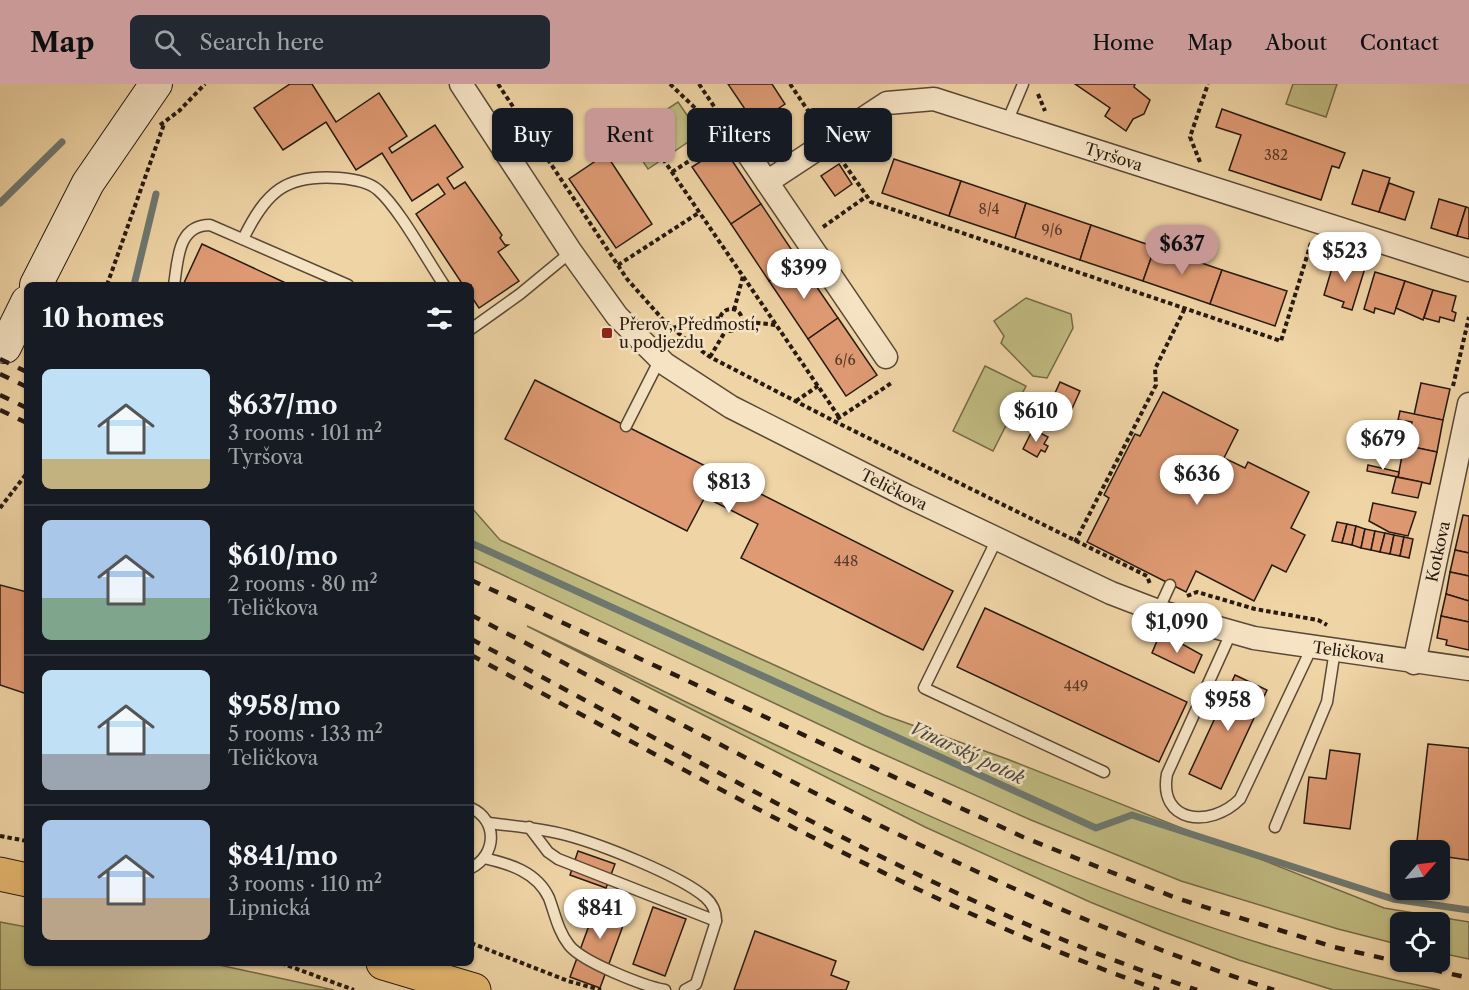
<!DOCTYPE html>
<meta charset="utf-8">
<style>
:root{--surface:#171b24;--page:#242831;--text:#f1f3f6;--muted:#9ea1a6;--line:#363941;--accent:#c59692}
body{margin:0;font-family:"Libre Caslon Text",serif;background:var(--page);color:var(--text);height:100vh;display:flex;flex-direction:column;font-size:22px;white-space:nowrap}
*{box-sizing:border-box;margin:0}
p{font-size:20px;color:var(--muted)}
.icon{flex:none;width:33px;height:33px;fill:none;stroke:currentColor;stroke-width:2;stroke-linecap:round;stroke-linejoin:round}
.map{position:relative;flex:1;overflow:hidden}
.drawer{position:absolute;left:24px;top:198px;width:450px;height:684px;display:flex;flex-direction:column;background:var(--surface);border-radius:9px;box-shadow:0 2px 4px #0004}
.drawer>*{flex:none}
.hud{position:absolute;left:492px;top:24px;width:570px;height:54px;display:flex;gap:12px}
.needle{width:39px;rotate:62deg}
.controls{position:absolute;left:1390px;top:756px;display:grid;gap:12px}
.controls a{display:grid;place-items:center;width:60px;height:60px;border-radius:9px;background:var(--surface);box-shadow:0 2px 4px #0004;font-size:30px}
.price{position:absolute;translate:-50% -51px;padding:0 14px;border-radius:21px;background:#fff;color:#222;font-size:20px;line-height:39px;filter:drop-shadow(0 2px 3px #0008)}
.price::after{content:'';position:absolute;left:50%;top:36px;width:18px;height:14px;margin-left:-9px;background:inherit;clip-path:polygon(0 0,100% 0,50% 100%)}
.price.on{background:var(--accent);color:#111}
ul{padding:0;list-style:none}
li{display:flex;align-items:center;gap:18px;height:150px;padding:0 18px}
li+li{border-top:2px solid var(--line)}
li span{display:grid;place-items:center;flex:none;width:168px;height:120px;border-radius:9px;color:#555}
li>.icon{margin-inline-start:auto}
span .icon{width:72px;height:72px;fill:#fffc;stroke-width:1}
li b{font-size:26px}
h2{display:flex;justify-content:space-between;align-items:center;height:72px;padding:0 18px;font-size:26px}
.chip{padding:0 21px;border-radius:9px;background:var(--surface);box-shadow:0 2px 4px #0004;font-size:21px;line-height:54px}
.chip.on{background:var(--accent);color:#111}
header{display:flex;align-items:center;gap:36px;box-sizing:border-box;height:84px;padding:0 30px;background:var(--accent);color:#111}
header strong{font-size:28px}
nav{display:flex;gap:33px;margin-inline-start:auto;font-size:21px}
.search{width:420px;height:54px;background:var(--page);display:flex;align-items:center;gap:15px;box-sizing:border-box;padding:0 21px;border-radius:9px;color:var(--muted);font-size:22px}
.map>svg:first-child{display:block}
.green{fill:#c0bb81;stroke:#746a49;stroke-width:1.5}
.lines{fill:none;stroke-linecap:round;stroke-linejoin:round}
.stream{stroke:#6e7870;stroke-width:7}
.building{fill:#df9a73;stroke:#271a11;stroke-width:1.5}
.lane-casing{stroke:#594836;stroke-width:13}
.street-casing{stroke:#594836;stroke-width:25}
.secondary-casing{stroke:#271a11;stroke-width:34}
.primary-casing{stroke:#271a11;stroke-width:35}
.path{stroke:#271a11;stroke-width:4;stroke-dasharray:4.5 3;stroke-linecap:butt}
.lane{stroke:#f5e3c4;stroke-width:10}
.street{stroke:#f5e3c4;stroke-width:22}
.secondary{stroke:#f5e3c4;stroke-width:32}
.primary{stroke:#e8ba72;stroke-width:33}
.rail{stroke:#271a11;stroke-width:4.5;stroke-dasharray:10 10;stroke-linecap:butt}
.poi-dot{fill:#8f2418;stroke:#f5e3c4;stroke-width:2}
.labels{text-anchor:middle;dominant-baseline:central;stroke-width:5;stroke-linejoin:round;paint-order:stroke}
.number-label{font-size:14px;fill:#553a2a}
.street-label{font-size:16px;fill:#271a11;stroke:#f5e3c4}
.poi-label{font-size:16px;fill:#271a11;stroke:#f5e3c4;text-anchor:start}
.water-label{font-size:18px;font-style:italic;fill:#4a4941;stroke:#f5e3c4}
</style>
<header>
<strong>Map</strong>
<div class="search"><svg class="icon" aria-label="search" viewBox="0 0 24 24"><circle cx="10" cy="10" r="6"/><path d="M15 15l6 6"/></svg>Search here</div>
<nav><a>Home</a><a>Map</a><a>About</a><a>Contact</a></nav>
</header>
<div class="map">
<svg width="1469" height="906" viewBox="0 0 1469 906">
<rect width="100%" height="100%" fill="#efd4a5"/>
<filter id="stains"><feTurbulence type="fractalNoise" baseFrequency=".00333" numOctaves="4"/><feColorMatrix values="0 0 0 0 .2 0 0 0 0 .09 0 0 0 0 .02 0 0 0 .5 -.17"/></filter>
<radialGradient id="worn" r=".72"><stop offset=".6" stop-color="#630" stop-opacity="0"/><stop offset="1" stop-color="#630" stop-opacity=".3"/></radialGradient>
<g class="green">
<polygon points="1293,0 1337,0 1326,33 1286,20"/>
<polygon points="678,18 700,50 648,85 626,52"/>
<polygon points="1026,214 1071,230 1073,244 1047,294 1033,292 1001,259 1004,252 994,237"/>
<polygon points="985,282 1026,302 993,367 953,347"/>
<polygon points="471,423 500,456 884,631 1007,675 1384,824 1469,838 1469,875 1440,869 1440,838 1401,838 1401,861 1338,845 1181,797 1031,736 865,662 471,476"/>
<path d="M 527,542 C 820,680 1121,841 1440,906 L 1333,906 L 1239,876 L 1164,848 L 1090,818 L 925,743 Z"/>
<polygon points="0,838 27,843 27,879 210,879 334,906 0,906"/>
</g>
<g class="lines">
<g class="stream">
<polyline points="0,119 62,58"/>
<polyline points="134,201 156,110"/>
<polyline points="471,459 1096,744 1132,731 1393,815 1469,826"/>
</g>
</g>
<g class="building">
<polygon points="290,0 312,0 336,38 379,9 407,52 389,64 392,69 435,41 463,83 447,94 454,105 465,98 502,151 500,154 505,161 508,161 498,168 519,197 479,224 471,212 471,201 463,201 416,130 445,110 438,100 412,117 382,69 356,86 326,38 283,66 254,24"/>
<polygon points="728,0 772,0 785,20 755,40"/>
<polygon points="1075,0 1135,0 1134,3 1150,16 1144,30 1133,35 1126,47 1105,32 1110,24"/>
<polygon points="1222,25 1345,69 1339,84 1332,82 1321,116 1229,86 1241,51 1216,43"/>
<polygon points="723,63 761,120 731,140 692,83"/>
<polygon points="606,70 652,140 616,164 569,95"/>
<polygon points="894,75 961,97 949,132 882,109"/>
<polygon points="839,80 852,100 835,112 821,92"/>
<polygon points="1363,86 1390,94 1379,128 1352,120"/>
<polygon points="961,97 1026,119 1015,154 949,132"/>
<polygon points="1389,99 1414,108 1405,136 1379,128"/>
<polygon points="1439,115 1466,123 1457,152 1431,144"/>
<polygon points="1026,119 1091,141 1080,176 1015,154"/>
<polygon points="761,120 799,177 769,197 731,140"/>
<polygon points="1466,123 1469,124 1469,155 1457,152"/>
<polygon points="1091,141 1155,163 1143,197 1080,176"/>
<polygon points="202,160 290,201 183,201"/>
<polygon points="1155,163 1222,186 1210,220 1143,197"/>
<polygon points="1335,174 1365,184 1352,226 1342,223 1344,218 1324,211"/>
<polygon points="799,177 838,234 808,255 769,197"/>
<polygon points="1222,186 1287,207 1275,242 1210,220"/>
<polygon points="1375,188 1405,197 1394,230 1375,224 1374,229 1364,225"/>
<polygon points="1405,197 1433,206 1423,236 1396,224"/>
<polygon points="1433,206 1456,212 1452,227 1456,229 1454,237 1440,233 1439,238 1424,234"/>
<polygon points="838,234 877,291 846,312 808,255"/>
<polygon points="535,296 953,507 923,566 741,474 758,440 705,413 687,447 505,355"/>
<polygon points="1060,298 1080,307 1071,327 1051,318"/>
<polygon points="1421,299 1450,305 1443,336 1414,331"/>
<polygon points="1163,308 1238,346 1224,374 1245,384 1248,378 1309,408 1291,444 1305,451 1286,488 1272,481 1254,517 1196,487 1186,508 1087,458 1109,414 1104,411 1135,350 1140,352"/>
<polygon points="1400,327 1443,336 1437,368 1407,362 1412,338 1398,336"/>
<polygon points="1033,345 1048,353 1044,360 1048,362 1045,368 1041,366 1037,373 1023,365"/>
<polygon points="1404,361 1437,368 1430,400 1398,393"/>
<polygon points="1368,381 1399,388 1398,393 1367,387"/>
<polygon points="1396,393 1422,398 1418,414 1392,409"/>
<polygon points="1373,419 1416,428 1408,452 1389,448 1369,437"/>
<polygon points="1463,431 1469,432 1469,469 1455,466"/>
<polygon points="1337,438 1347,440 1342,459 1332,457"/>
<polygon points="1347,440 1356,442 1352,461 1342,459"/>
<polygon points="1356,442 1365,445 1361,464 1352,461"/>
<polygon points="1365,445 1375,447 1371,466 1361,464"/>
<polygon points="1375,447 1385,449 1380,468 1371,466"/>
<polygon points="1385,449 1394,451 1390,470 1380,468"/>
<polygon points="1394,451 1404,453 1400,472 1390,470"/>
<polygon points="1404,453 1413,455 1409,474 1400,472"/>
<polygon points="1455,466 1469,469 1469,492 1450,488"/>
<polygon points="1450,488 1469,492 1469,517 1446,510"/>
<polygon points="0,501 27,508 27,610 0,601"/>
<polygon points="1446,510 1469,517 1469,538 1441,532"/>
<polygon points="985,524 1187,618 1159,678 957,583"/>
<polygon points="1441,532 1469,538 1469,566 1446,561 1447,556 1437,554"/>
<polygon points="1159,552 1174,558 1175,556 1202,571 1194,589 1152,569"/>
<polygon points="1235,591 1267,606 1221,705 1189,690"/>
<polygon points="1428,660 1469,664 1469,776 1440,772 1440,766 1416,766"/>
<polygon points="1330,666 1360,670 1350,745 1304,739 1309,693 1326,695"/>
<polygon points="578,767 615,780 606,804 570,791"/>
<polygon points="601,809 631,820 600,904 570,893"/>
<polygon points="653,823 686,835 665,892 633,880"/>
<polygon points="755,847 836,877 831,891 849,898 846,906 734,906"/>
</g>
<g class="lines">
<defs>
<g id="lane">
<polyline points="1007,38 1023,0"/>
<path d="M 243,155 C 266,108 285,90 339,94 C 352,95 368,97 378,106 C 399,124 427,176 444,201"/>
<path d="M 174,201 C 178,177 177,141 210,141 L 348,201"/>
<polyline points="471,245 520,210 571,168"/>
<polyline points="626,342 660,275"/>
<polyline points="997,455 924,604 1104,688"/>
<polyline points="1158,527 1170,501"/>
<path d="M 1231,549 L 1167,690 C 1158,739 1210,745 1240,715 L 1312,563"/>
<path d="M 471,724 C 498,736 497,771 471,784"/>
<path d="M 488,739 C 514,742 540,744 566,751 C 600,760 679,791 705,813 C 712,819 716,828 716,837 L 696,900 L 685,906"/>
<polyline points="529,743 548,768 558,775 716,837"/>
<polyline points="1275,743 1327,618 1335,566"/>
<path d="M 484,774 C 510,780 537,788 549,814 C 555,830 558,847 569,861 C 582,878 644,902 665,906"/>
</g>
<g id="street">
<path id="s1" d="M 461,0 L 571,168 L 617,232 L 665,280 L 731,323 L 907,412 L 1111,509 L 1158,527 L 1254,554 L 1469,585"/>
<polyline points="744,64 767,98"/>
<path id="s2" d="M 886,273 L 767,98 L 887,19 L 934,15 L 1469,186"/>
<path id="s3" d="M 1414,579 L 1469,320"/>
</g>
<g id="secondary">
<polyline points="36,201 88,99 156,0"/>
<polyline points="5,263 27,218"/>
</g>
<g id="primary">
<polyline points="0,790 27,796"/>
<polyline points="383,879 474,906"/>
</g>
</defs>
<use href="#lane" class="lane-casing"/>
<use href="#street" class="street-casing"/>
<use href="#secondary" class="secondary-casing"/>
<use href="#primary" class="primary-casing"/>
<g class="path">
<polyline points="498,0 627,195 666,239 688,257 710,273 834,337 1147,492 1150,500"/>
<polyline points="670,0 715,43 729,49"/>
<polyline points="699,0 731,48"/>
<polyline points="790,0 817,40"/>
<polyline points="1038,10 1045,27"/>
<polyline points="160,41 179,27 205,0"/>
<polyline points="840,74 871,118 1281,257 1311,159"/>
<polyline points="663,75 839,333"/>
<polyline points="1200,78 1190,53 1208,0"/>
<polyline points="672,88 725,54"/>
<polyline points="823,143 867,112"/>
<polyline points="618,181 700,128"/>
<polyline points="107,201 164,40"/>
<circle cx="731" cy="236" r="11"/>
<polyline points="734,226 743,192"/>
<polyline points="741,237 776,241"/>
<polyline points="672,244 720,234"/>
<polyline points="710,273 726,246"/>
<polyline points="1453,302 1469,233"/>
<polyline points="796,317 818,302"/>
<polyline points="837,335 893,298"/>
<polyline points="0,424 27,389"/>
<polyline points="1075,458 1156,301 1155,285 1185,224"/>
<polyline points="1187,512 1197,508 1255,525 1318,536 1327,541"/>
<polyline points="0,752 27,757"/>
<polyline points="471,859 568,897 601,906"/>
<polyline points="281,879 354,906"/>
</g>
<use href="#lane" class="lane"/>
<use href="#street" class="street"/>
<use href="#secondary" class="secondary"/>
<use href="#primary" class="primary"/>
<g class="rail">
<polyline points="0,275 27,288"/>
<polyline points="0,290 27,303"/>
<polyline points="0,311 27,324"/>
<polyline points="0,326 27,339"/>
<polyline points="471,496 1023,753 1176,814 1334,863 1469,894"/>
<path d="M 471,531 C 732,664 994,815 1274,906"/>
<path d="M 471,555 C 709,681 941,820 1197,906"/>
<path d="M 471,571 C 696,691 917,820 1159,906"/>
</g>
</g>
<rect class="poi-dot" x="601" y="243" width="12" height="12" rx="3"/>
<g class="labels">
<g class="number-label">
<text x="1276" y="71">382</text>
<text x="989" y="125">8/4</text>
<text x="1052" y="146">9/6</text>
<text x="845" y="276">6/6</text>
<text x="846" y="477">448</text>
<text x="1076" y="602">449</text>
</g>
<g class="street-label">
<text stroke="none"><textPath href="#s2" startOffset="591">Tyršova</textPath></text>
<text stroke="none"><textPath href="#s1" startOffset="609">Teličkova</textPath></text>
<text stroke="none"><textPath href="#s3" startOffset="114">Kotkova</textPath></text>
<text stroke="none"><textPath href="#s1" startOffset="1095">Teličkova</textPath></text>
</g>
<g class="poi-label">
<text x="619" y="240">Přerov, Předmostí,<tspan x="619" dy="18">u podjezdu</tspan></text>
</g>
<g class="water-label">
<text transform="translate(967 669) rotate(25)">Vinarský potok</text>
</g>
</g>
<rect width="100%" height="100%" filter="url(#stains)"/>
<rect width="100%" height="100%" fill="url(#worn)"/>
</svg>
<div class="controls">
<a><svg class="needle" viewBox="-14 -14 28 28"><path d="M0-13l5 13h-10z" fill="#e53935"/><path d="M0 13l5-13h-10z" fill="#9ea1a6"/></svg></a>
<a><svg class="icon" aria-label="locate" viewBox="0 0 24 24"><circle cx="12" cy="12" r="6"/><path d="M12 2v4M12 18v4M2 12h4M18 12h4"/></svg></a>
</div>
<b class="price on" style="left:1182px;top:192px">$637</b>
<b class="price" style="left:1345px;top:199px">$523</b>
<b class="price" style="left:804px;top:216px">$399</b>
<b class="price" style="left:1036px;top:359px">$610</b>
<b class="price" style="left:1383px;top:387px">$679</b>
<b class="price" style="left:1197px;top:422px">$636</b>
<b class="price" style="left:729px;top:430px">$813</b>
<b class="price" style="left:1177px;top:570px">$1,090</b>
<b class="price" style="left:1228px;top:648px">$958</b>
<b class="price" style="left:600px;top:856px">$841</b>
<div class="hud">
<a class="chip">Buy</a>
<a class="chip on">Rent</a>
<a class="chip">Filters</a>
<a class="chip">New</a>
</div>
<section class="drawer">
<h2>10 homes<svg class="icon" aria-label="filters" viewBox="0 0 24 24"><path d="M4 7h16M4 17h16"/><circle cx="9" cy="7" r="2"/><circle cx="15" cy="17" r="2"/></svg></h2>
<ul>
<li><span style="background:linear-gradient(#bfe0f5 75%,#c2b280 0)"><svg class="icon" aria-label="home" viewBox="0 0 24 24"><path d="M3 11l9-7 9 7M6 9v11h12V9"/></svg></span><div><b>$637/mo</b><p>3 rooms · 101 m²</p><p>Tyršova</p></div></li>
<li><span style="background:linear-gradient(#a9c7e8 65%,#7fa58c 0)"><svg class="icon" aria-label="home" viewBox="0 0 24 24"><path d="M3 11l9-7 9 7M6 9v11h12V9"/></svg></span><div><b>$610/mo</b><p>2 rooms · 80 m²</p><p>Teličkova</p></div></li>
<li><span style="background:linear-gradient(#bfe0f5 70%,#9aa5b1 0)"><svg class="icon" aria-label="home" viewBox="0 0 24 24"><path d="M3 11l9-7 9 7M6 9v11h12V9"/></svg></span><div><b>$958/mo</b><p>5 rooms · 133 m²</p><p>Teličkova</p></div></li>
<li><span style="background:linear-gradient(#a9c7e8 65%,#b9a48a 0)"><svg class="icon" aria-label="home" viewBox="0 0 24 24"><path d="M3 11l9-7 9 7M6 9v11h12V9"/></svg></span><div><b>$841/mo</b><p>3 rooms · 110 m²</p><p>Lipnická</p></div></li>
</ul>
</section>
</div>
